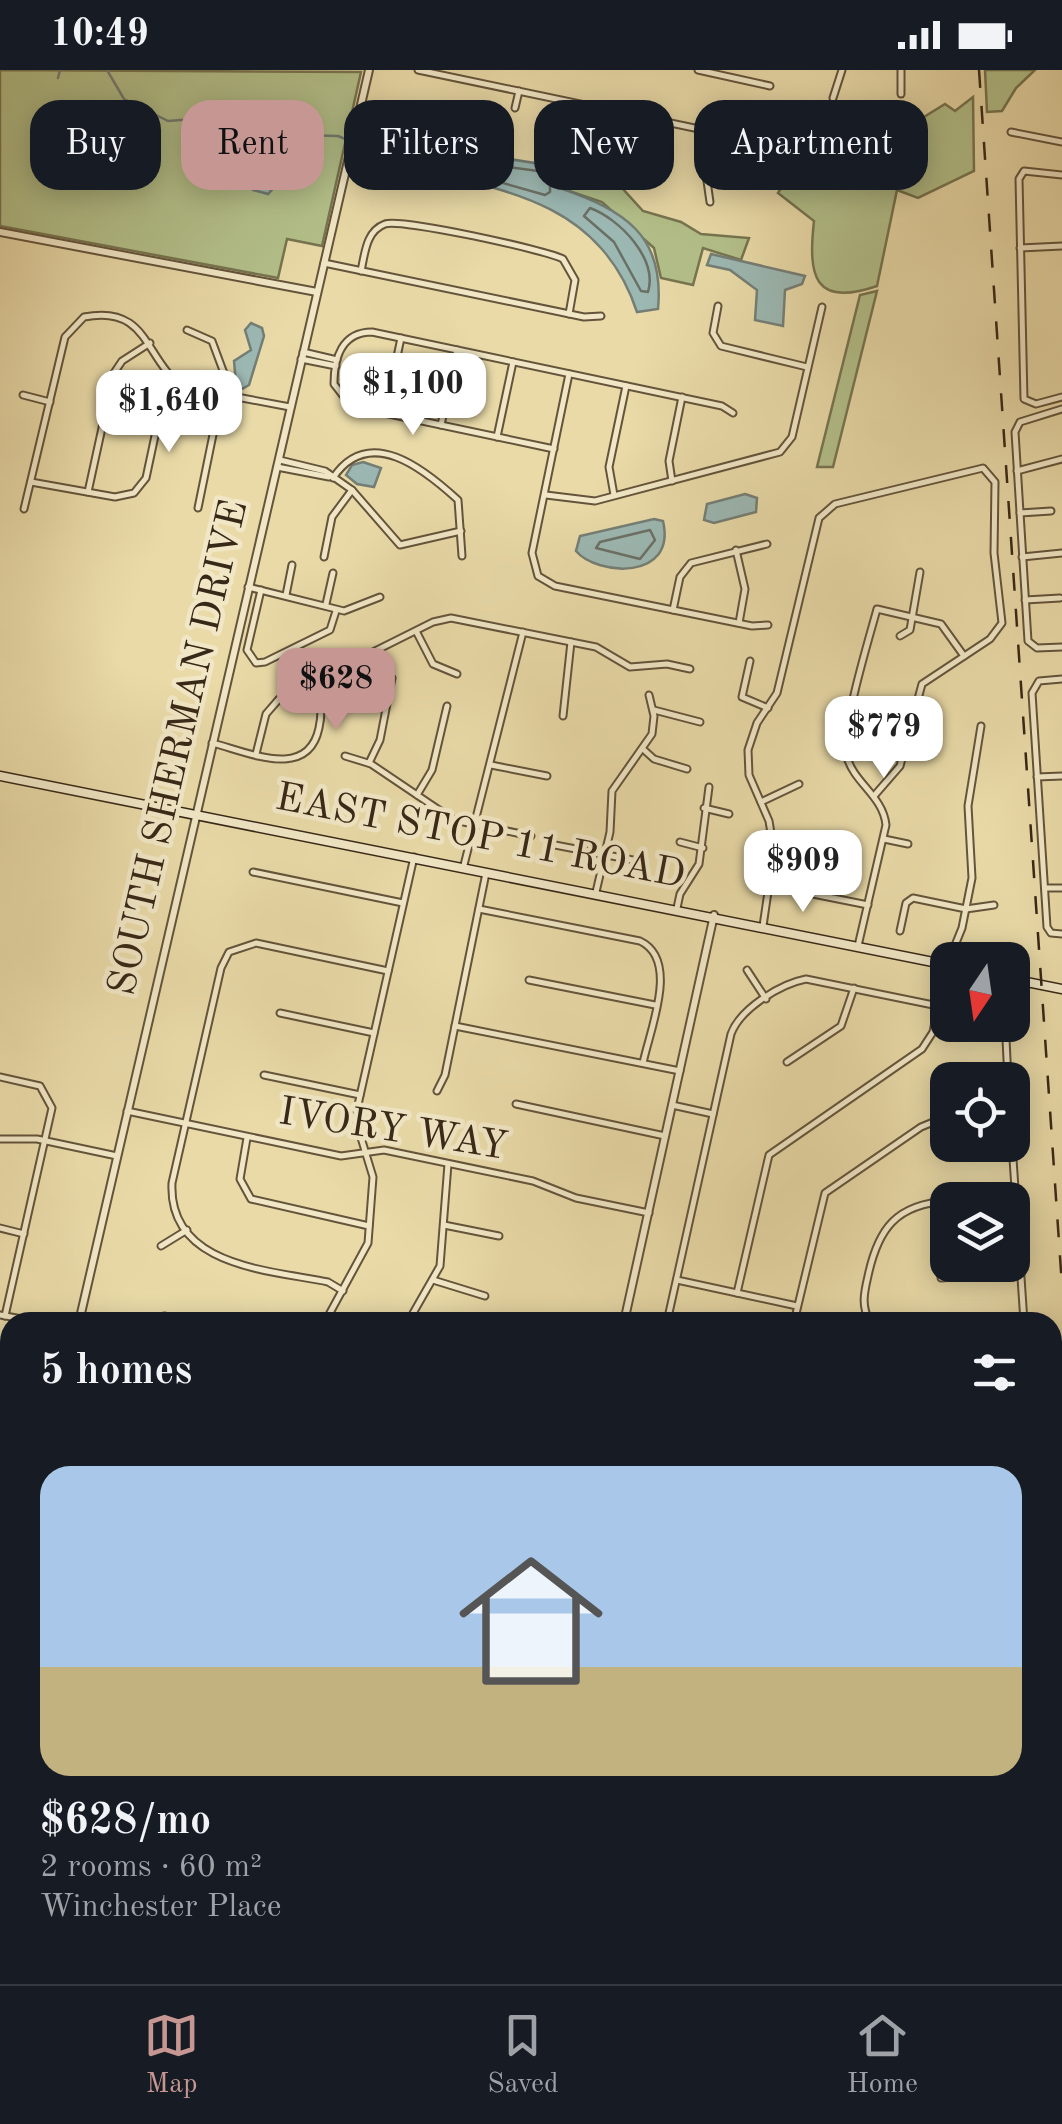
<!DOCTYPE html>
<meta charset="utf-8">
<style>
:root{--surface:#171b24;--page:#242831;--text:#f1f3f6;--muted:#9ea1a6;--line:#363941;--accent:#c59692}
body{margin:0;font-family:"Old Standard TT",serif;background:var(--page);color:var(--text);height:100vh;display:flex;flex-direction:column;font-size:38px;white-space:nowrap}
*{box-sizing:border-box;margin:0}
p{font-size:32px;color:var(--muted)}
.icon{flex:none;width:55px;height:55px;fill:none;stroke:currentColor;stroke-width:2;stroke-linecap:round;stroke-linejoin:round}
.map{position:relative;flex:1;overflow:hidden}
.details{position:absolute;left:0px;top:1242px;width:1062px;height:672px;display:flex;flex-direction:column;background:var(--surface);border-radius:30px 30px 0 0;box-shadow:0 5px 25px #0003}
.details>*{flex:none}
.hud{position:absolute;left:30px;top:30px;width:1002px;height:90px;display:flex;gap:20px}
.needle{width:65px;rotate:193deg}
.fabs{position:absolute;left:930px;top:872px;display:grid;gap:20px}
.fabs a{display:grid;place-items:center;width:100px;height:100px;border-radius:20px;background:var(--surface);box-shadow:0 5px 25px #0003;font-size:50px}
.price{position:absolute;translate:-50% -85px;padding:0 22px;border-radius:20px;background:#fff;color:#222;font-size:32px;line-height:65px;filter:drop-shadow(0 2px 5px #0008)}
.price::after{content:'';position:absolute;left:50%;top:60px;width:30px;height:22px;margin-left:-15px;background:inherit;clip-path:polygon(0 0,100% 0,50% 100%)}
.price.selected{background:var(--accent);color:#111}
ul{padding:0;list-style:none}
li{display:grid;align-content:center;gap:20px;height:530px;padding:0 40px}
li+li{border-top:2px solid var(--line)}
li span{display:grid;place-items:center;height:310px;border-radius:30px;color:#555}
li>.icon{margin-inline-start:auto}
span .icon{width:180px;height:180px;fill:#fffc;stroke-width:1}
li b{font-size:42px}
h2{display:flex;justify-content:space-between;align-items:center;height:120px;padding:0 40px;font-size:42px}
.pill{padding:0 35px;border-radius:30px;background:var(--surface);box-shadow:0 5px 25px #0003;font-size:35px;line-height:90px}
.pill.selected{background:var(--accent);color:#111}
.status{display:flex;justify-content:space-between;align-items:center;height:70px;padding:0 50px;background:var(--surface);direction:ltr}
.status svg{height:28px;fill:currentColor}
.menu{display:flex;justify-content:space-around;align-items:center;height:140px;border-top:2px solid var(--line);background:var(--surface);font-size:28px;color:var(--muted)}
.menu a{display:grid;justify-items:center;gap:5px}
.menu .selected{color:var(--accent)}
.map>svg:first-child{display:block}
.green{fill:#b3c08a;stroke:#767450;stroke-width:2.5}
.water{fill:#9cb8b3;stroke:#747e75;stroke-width:2.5}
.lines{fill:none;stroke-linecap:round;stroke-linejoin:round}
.shore{stroke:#6a7065;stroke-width:2.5}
.stream{stroke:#747e75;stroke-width:2.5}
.minor-casing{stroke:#64543b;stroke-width:9}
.tertiary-casing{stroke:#64543b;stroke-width:10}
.secondary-casing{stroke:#382817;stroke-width:11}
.minor{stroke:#f1e7c6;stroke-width:5}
.tertiary{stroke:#f1e7c6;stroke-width:6}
.secondary{stroke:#f1e7c6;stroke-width:8}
.rail{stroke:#382817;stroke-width:2.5;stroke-dasharray:18 18;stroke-linecap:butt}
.labels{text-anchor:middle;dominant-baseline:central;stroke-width:9;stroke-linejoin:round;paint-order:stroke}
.street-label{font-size:40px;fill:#382817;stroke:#f1e7c6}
</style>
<div class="status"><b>10:49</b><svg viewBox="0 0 49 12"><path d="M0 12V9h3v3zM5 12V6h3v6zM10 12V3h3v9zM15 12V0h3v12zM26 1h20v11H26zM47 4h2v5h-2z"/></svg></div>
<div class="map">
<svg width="1062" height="1914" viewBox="0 0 1062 1914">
<rect width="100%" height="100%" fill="#e9daa8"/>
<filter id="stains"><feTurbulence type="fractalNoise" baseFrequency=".002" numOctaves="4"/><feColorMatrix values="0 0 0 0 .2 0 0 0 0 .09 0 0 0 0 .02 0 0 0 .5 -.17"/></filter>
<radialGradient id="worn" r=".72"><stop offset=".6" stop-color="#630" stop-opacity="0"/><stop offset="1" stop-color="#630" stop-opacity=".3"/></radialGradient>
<g class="green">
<polygon points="0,0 361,2 322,176 287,169 278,208 0,156"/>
<polygon points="985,0 1035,0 1016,18 1002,41 987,42"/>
<path d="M 973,27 L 974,101 L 918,128 L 897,120 L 877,216 C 813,238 808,205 814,151 L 778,123 C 794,98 806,82 786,55 L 872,64 L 879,70 L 907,66 L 924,47 L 945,34 L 955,41 Z"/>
<polygon points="548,75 616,93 624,99 623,119 643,141 681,152 701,164 749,168 741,190 703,178 693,215 661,208 654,178 602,132 560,118 541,91"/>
<polygon points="877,221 833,397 817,397 860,225"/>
</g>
<g class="water">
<polygon points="295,76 304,84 268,124 253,120 251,111 273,99 281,78"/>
<path d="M 394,78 L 438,78 L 554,96 L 561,108 L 560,118 C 624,140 665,165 658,239 L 637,242 C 599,127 494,117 390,95 L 375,98 L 375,85 Z"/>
<polygon points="711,184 805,206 802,214 785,220 783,256 755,250 757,220 730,200 707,195"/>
<polygon points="251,253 262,258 264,266 249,315 242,319 236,314 234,291 251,280 245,260"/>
<polygon points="363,392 381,398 374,417 357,414 346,405 352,395"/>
<polygon points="745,424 757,428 756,442 714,453 704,450 707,434"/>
<path d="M 654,449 L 663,451 C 677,511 597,506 576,481 L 580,466 Z"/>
</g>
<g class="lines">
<g class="shore">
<polygon points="463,91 538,101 550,109 550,122 545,125 461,101 458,95"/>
<path d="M 590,138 C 620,149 658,189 648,222 L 641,221 L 614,172 L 584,146 Z"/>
<polygon points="650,460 655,470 640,489 596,478 600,472"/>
</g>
<g class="stream">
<polyline points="107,0 124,29 168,51 193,49 220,63 338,66 357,74 390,70 411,72 418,77"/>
<polyline points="58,8 60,0"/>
<polyline points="27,1905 36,1914"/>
<polyline points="213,1905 226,1914"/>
<polyline points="0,1907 10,1898"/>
<polyline points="171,1914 187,1905"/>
</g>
<defs>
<g id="minor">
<polyline points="418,0 723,64 739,72"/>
<polyline points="698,0 770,16"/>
<polyline points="901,24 901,0"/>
<polyline points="833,28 842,0"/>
<polyline points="515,38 519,21"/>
<polyline points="589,54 592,37"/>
<polyline points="707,61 703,83 710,132"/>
<polyline points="1011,62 1062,72"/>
<polyline points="1062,105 1024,101 1019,109 1024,329 1036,334 1062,327"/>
<polyline points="649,107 644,87 651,49"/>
<polyline points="1020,178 1062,176"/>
<polyline points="324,193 584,247 601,246"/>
<path d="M 361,201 C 365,183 366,161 385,154 C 400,148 546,180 563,189 L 575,210 L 569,244"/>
<polyline points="718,236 713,263 721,276 807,297"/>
<polyline points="187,260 212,271 225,306 198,438"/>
<polyline points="303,282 337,290"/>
<polyline points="301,289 336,296"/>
<polyline points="569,304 532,483 538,506 555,516 752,556 768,555"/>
<polyline points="23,325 50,332"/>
<polyline points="1062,339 1020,352 1015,362 1028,571 1037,578 1062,577"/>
<polyline points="385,343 401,268"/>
<polyline points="441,355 457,280"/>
<polyline points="497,367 513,292"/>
<path d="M 554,379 L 351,336 L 334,314 C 334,288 342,262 372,262 L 722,336 L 733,343"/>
<polyline points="280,390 325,401 352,420 400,475 461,461"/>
<polyline points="277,397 329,407"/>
<polyline points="1017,401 1062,389"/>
<path d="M 333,408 C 369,354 424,399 458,430 L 462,486"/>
<polyline points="672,411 669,391 682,327"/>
<polyline points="31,412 115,427 134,423 146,408 159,347 180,314"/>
<polyline points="88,422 114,303 122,291 150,273"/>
<polyline points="546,425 595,431 780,382 792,367 822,237"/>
<polyline points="614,425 609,397 626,316"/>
<path d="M 24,439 L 65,267 L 84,247 C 150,234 144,291 184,317 L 290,337"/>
<polyline points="1020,443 1051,441"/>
<polyline points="736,480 745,519 739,553"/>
<polyline points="324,487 332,447 352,420"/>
<polyline points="1022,487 1062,483"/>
<polyline points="248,517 344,541 380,527"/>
<polyline points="261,520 247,580 256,593 265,592 330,560 336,541"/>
<polyline points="286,525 292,495"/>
<polyline points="1025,530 1060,528"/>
<polyline points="326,534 333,503"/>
<polyline points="673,540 680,507 691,493 767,474"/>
<polyline points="416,561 433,594 457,604"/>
<polyline points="900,566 910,560 920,502"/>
<polyline points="750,591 742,627 768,638"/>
<polyline points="1062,609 1039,611 1032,623 1047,857 1051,863 1062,864"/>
<polyline points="654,640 700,652"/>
<polyline points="563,646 571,572"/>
<path d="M 212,673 C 248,682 308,711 319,658 C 323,639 321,629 312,612"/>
<polyline points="643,679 654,689 687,699"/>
<polyline points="256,684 266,644 279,629 433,552 451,548 596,577 630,597 667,594 690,599"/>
<polyline points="345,686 371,694 454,750 531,766"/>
<polyline points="369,693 380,670 392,608"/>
<polyline points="491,695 547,706"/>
<polyline points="1037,707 1062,706"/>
<polyline points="417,725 432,700 447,636"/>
<polyline points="761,732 799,714"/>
<polyline points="704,738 729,744"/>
<polyline points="884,769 908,774"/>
<polyline points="680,772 703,778"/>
<polyline points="555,775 643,792"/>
<polyline points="464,795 523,562"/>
<polyline points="774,797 789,801 813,824 868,835"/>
<polyline points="253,802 403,833"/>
<polyline points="1045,818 1062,818"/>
<polyline points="596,822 610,762 612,721 652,664 654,646 649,625"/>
<polyline points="677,838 680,824 699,794 709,717"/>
<path d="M 479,839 L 640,871 C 680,890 650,959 643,993"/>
<polyline points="763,856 774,781 769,751 749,705 748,680 757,653 777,623 819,448 835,434 983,398 995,412 994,483 1002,553 990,569 922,614 900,696 874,726"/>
<polyline points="900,861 906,833 913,828 966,839 994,835"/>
<path d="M 858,876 L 886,755 C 883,726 854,713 847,687 C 840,662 869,569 877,539 L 941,554 L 964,586"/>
<polyline points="949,890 962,858 972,808 968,736 981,656"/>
<polyline points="747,900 766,929"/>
<polyline points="529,910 655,935"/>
<polyline points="280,943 374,963"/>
<polyline points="998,955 1006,969 1008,1010"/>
<polyline points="455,956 680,1001"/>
<polyline points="787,992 841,956 854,918"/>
<polyline points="264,1005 360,1025"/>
<polyline points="0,1007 40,1016 52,1038 5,1246"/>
<polyline points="437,1021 445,1005 486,803"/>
<polyline points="516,1034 665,1066"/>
<polyline points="672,1035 713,1044"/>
<polyline points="127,1041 341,1086 384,1080 533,1111 576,1128 649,1143"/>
<polyline points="247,1068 240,1109 251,1129 369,1156"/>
<polyline points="0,1069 37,1069 117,1086"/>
<polyline points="1012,1074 1024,1252"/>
<polyline points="957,1130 1016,1126"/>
<polyline points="444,1155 499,1166"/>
<polyline points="0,1158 24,1164"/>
<polyline points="161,1176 187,1160"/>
<polyline points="941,1208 1021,1202"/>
<polyline points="433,1210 485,1226"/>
<polyline points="677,1210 797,1236"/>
<path d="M 343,1221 L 328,1212 C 270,1200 168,1197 172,1113 L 221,898 L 229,882 L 256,873 L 388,901"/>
<polyline points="737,1223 769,1085 922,979 933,962 947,895"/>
<polyline points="0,1245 38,1252"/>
<polyline points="145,1252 164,1246 198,1252"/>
<polyline points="325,1252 368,1173 373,1107 355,1048 414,787"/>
<polyline points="408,1252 440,1196 448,1094"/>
<path d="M 667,1252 L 731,964 C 740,939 780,914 806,909 L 948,938"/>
<polyline points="794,1252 825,1123 921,1057 948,1046"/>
<path d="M 870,1252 C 861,1236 864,1223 868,1206 C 878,1159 896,1134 948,1131"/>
<polyline points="0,1353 10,1360"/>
<polyline points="0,1518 10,1520"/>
<polyline points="0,1525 10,1528"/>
<polyline points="868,1905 912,1914"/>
<polyline points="749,1914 751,1905"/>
<polyline points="950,1914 952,1905"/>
<polyline points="1018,1914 1020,1905"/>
</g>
<g id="tertiary">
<polyline points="0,162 317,222"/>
<polyline points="79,1252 369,0"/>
<polyline points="624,1252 714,845"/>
<polyline points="1052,1462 1062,1464"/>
<polyline points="0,1602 10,1558"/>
<polyline points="0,1697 10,1751"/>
<polyline points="1052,1800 1062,1802"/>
<polyline points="477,1914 479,1905"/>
<polyline points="881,1914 883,1905"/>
</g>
<g id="secondary">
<polyline points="0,706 948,895"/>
<polyline points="1012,909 1062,919"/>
<polyline points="0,1787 10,1790"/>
<polyline points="547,1905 593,1914"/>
</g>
</defs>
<use href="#minor" class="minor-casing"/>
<use href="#tertiary" class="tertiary-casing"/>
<use href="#secondary" class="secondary-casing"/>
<use href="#minor" class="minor"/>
<use href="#tertiary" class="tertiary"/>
<use href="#secondary" class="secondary"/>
<polyline class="rail" points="979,0 1062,1216"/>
</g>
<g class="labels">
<g class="street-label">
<text transform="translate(180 678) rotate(-77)">SOUTH SHERMAN DRIVE</text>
<text transform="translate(480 768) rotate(11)">EAST STOP 11 ROAD</text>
<text transform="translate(393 1061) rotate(9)">IVORY WAY</text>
</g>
</g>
<rect width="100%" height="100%" filter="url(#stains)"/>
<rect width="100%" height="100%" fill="url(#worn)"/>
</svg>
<div class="fabs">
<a><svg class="needle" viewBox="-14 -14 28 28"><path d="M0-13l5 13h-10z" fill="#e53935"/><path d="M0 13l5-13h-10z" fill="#9ea1a6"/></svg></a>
<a><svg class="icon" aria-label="locate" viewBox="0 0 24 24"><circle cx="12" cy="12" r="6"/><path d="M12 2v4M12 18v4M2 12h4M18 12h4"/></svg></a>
<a><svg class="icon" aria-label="layers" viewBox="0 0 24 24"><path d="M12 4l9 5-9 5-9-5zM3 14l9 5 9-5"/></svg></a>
</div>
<b class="price" style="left:413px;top:368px">$1,100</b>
<b class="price" style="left:169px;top:385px">$1,640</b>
<b class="price selected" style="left:336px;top:663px">$628</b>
<b class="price" style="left:884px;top:711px">$779</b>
<b class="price" style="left:803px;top:845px">$909</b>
<div class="hud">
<a class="pill">Buy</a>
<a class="pill selected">Rent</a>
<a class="pill">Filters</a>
<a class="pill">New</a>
<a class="pill">Apartment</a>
</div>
<section class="details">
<h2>5 homes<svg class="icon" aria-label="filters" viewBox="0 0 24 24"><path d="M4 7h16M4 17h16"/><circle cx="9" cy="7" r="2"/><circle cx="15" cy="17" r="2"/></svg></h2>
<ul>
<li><span style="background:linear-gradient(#a9c7e8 65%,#c2b280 0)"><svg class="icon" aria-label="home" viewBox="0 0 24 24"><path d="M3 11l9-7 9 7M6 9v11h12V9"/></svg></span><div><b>$628/mo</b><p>2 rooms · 60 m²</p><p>Winchester Place</p></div></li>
</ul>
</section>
</div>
<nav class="menu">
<a class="selected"><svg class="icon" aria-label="map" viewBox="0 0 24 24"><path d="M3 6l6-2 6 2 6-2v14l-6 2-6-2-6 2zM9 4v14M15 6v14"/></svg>Map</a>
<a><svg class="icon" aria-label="saved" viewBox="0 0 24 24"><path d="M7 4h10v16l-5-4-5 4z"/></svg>Saved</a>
<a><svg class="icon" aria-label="home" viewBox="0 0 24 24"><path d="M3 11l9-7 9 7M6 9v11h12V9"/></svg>Home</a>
</nav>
